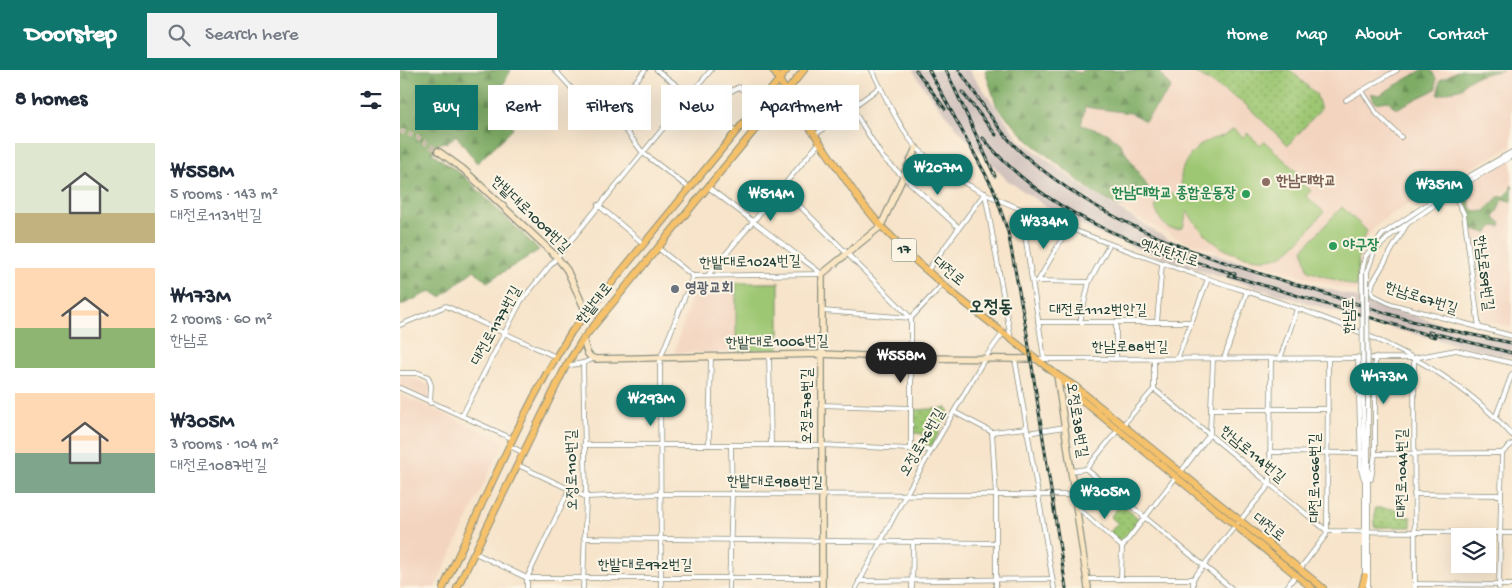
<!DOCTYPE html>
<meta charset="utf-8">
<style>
:root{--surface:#fff;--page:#f2f2f3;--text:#1f2937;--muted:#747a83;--accent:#0f766e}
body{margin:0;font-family:"Gochi Hand","Poor Story",sans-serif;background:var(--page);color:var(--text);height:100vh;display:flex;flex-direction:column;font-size:19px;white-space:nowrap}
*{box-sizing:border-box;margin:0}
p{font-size:16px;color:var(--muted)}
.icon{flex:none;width:28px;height:28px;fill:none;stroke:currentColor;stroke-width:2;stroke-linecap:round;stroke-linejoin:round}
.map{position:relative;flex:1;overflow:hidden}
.sheet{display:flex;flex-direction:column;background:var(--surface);width:400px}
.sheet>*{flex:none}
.banner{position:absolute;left:15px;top:15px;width:475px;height:45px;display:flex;gap:10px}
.buttons{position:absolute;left:1051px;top:458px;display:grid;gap:10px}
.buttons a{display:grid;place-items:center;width:45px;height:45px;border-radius:0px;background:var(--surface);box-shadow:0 5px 20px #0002;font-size:25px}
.price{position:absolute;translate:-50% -42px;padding:0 11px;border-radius:18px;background:var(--accent);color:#fff;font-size:16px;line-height:32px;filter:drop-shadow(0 1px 2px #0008)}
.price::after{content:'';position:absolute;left:50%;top:30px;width:15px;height:11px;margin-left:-8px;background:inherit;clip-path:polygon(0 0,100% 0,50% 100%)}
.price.selected{background:#222;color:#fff}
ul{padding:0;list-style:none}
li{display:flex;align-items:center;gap:15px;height:125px;padding:0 15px}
li span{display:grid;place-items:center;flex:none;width:140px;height:100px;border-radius:0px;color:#555}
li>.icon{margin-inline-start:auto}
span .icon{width:60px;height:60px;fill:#fffc;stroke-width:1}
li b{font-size:21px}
h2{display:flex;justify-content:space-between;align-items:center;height:60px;padding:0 15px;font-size:21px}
.tag{padding:0 18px;border-radius:0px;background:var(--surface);box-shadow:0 5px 20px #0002;font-size:18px;line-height:45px}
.tag.selected{background:var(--accent);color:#fff}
header{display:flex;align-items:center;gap:30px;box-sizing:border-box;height:70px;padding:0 25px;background:var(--accent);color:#fff}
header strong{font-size:24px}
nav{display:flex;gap:28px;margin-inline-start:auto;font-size:18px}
.search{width:350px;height:45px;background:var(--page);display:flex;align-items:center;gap:12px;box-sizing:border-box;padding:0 18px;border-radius:0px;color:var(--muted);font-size:19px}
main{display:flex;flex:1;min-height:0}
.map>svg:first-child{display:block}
.built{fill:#f3d4bf}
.railway{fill:#cfc0bb}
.green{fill:url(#green-dots);stroke:#5e8254}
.forest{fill:url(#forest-firs);stroke:#4e744c}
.pitch{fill:#9ec773;stroke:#5e8254}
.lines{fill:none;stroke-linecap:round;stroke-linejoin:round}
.secondary-tunnel{stroke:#ccc3ad;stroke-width:5.5;stroke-dasharray:5.5 3;stroke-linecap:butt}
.street-casing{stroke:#8b9080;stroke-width:5.5}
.secondary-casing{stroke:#8b9080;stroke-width:8}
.primary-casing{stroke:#8b9080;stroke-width:8}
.street{stroke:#fff;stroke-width:4}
.secondary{stroke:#fbe6c4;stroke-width:5.5}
.primary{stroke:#f5c16b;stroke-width:6}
.rail-casing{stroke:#1f3d34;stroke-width:3}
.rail{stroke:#fcf5e5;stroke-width:1;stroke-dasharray:4;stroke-linecap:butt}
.street-bridge-casing{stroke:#8b9080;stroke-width:5.5;stroke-linecap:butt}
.street-bridge{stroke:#fff;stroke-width:4}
.education-dot{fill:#8d6e63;stroke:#fcf5e5;stroke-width:2}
.leisure-dot{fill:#2e9e5b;stroke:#fcf5e5;stroke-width:2}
.worship-dot{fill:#6b7280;stroke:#fcf5e5;stroke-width:2}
.labels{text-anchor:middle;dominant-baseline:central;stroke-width:4;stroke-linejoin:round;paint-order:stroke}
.shield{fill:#fcf5e5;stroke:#617469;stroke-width:1}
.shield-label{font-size:14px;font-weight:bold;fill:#1f3d34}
.education-label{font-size:15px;font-weight:bold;fill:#785e54;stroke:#fcf5e5;text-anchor:start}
.leisure-label{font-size:15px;font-weight:bold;fill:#27864d;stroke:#fcf5e5;text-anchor:end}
.street-label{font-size:15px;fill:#1f3d34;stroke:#fcf5e5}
.worship-label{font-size:15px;font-weight:bold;fill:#5b616d;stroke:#fcf5e5;text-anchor:start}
.quarter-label{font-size:18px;font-weight:bold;fill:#1f3d34;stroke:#fcf5e5}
</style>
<header>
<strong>Doorstep</strong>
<div class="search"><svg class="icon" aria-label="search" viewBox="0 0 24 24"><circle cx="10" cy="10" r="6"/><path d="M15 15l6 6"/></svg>Search here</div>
<nav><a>Home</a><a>Map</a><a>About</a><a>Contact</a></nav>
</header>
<main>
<section class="sheet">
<h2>8 homes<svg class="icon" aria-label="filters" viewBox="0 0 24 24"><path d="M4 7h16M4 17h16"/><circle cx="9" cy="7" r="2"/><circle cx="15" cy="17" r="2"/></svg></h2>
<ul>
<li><span style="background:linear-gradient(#dfe7d0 70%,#c2b280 0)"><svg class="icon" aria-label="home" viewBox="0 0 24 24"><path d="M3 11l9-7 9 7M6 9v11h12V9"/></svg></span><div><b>₩558M</b><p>5 rooms · 143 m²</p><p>대전로1131번길</p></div></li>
<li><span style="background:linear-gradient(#ffd9b3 60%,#8fb573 0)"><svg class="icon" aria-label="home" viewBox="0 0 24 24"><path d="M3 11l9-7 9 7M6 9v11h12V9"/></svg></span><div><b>₩173M</b><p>2 rooms · 60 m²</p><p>한남로</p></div></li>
<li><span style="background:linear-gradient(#ffd9b3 60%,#7fa58c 0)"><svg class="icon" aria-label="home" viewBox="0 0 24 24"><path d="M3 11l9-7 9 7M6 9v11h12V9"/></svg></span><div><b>₩305M</b><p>3 rooms · 104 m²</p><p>대전로1087번길</p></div></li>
</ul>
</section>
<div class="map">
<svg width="1112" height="518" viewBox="0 0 1112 518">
<defs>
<pattern id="green-dots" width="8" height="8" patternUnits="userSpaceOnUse" patternTransform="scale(1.25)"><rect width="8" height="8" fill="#9ec773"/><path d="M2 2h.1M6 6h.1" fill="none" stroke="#80a35f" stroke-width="1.8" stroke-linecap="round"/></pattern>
<pattern id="forest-firs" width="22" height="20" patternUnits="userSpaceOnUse" patternTransform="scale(1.25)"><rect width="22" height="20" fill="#7eac65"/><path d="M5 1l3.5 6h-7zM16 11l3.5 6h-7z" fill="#678d54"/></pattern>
</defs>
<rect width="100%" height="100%" fill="#fcf5e5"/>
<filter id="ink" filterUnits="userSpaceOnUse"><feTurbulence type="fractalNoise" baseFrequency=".02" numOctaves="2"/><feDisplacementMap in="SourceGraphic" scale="10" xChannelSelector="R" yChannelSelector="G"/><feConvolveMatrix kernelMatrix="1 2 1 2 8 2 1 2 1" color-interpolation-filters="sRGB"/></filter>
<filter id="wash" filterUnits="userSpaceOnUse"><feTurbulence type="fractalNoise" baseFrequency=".0096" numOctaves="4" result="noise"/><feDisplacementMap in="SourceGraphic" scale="20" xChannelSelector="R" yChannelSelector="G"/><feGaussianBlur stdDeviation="1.12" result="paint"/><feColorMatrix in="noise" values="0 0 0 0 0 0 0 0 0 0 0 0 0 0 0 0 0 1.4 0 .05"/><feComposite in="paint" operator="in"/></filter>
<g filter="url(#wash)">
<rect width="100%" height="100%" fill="#f7e4cb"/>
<g class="built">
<polygon points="587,0 1112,0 1112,75 987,147 974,158 964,173 959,187 956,222 786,172 739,149 683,113"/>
<polygon points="1112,87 1112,116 1085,139 1072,143 1087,141 1102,128 1112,126 1112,257 1082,250 1069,144 1059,133 1064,117"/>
<polygon points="380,211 380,281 274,283 296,213"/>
<polygon points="0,305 5,305 30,316 29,330 0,317"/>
<polygon points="0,324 104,371 35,518 0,518"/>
</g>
<polygon class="railway" points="513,0 569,0 619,69 684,118 768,169 1031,251 1112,270 1112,288 990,258 772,192 698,164 644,135 607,110 562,64 527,22"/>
<g class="green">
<polygon points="791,0 890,0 916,24 921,39 888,75 845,34"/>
<polygon points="547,338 549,342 533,375 515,377 514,374 523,374 523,364 514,363 513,340"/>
<polygon points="721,434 740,450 723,473 709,463 718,453 710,447"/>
<polygon points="975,438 1004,439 1004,447 1011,447 1011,457 974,457"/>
</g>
<g class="forest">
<polygon points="0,0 111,0 100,21 113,59 77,93 56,65 48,72 39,73 32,83 64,106 139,180 87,212 74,200 41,227 31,221 0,236"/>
<polygon points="585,0 670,0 680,3 683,0 758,1 771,18 745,51 731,43 685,37 681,55 707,63 718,71 749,119 719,137 694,123 628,70 597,37"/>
<polygon points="1022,0 1031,0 1036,8 1036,19 996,39 988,31 975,33 971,23 979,25"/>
<path d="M 1059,0 L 1103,0 C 1092,3 1066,5 1062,18 L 1038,25 L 1040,10 Z"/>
<polygon points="1112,114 1112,132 1103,129 1094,148 1101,153 1100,157 1093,156 1087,163 1072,159 1068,141 1061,130 1070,131 1070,136 1075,142 1085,141 1098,127 1105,126 1110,120"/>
</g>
<g class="pitch">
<path d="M 833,59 L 843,67 L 847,63 L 860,75 L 864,71 L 897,102 L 894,105 L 911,121 L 906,126 L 924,142 C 912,155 901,171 887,182 C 870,196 835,187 818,175 C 805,166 795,154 787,141 L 783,158 C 766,162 760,152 755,137 L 760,125 C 771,119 775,125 784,132 C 783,124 781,116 781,108 C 781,93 796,75 810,70 C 821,65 824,68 833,59 Z"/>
<polygon points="942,137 967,161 960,174 956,217 908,201 903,179"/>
<polygon points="336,213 379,213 379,280 336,281"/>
</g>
</g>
<g filter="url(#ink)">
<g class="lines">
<polyline class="secondary-tunnel" points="0,61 17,67 38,81"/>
<defs>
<g id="street">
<polyline points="155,0 175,22 227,62 243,83 289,118"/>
<polyline points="257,0 336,61"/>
<path d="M 472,0 C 483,22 501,62 518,79 C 555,115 607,134 654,152 C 708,174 761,193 815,211 C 923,247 1035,278 1112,365"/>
<polyline points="962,21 977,44 1001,67"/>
<polyline points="946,30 997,0"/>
<polyline points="302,36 339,17 359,33"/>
<polyline points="452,38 483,88 559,158"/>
<polyline points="207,45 245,0"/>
<polyline points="415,65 480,17"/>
<polyline points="308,117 422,204"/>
<polyline points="381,117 511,248"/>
<polyline points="1053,122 1064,144 1079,258"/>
<polyline points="585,123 611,269"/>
<polyline points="198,135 244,174"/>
<polyline points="621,139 644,288"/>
<polyline points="1007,154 973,212 971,220 973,225 991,234 1112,266"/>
<polyline points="258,178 293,206 422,204"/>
<polyline points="527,201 585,123"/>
<polyline points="962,202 965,187 983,164 1068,107 1112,82"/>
<polyline points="967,202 974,182 991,165 1071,110 1112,86"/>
<polyline points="309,204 420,72"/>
<polyline points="636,211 689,212"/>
<polyline points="638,211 668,158"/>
<polyline points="423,241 511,248"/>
<polyline points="638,252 791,252"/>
<polyline points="680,252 689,212 709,175"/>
<polyline points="716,252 716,289"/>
<polyline points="757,252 762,194"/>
<polyline points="0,255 46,236 156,287"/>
<polyline points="369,286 371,375"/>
<polyline points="958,287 961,400 964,409"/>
<polyline points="1014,288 1015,518"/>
<polyline points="615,289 654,518"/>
<polyline points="636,289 1014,288 1056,280 1112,293"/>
<polyline points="754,289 754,319 927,461 1112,463"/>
<polyline points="777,289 808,209"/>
<polyline points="824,289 847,221"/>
<polyline points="880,289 897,239"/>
<polyline points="166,296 183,293"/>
<polyline points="0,303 19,303 28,307 31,315 30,333"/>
<polyline points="0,318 113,369"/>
<polyline points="968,325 968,518"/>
<polyline points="963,326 965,401 965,506"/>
<polyline points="421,335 511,338"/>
<polyline points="812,339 928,339"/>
<polyline points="554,342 592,362 626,358"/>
<polyline points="62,346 121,231 311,0"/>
<polyline points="1096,346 1112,304"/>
<polyline points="723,355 754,319"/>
<polyline points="592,362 596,426 596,518"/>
<polyline points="627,363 665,357"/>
<polyline points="184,375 421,375 532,380"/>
<polyline points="309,375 311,286"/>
<polyline points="110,376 124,383"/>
<polyline points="511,380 511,248 543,214"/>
<polyline points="870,382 960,383"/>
<polyline points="975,384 1102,383"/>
<polyline points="118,395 186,427 260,424 675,425"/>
<polyline points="686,399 718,360"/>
<polyline points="671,401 686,399 831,518"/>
<polyline points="780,403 810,364 813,289"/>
<polyline points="971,409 975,384 975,287"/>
<polyline points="1014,424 1100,425"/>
<polyline points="677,437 722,477"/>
<polyline points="839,452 870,414 871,289"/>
<polyline points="184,468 595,473"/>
<polyline points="722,477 776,407"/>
<polyline points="75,483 127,508 421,508"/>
<polyline points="900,499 926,465 927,461 928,288"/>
<polyline points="687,509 793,509"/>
<polyline points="721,509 722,477"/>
<polyline points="459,511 652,509"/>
<polyline points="1015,514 1112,515"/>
<polyline points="127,518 127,508 169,420"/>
<polyline points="183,518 186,427 183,293 193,289"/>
<polyline points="261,518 260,289 293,206"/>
<polyline points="329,518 332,424 331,376"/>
<polyline points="456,518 505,426 585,288 603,263"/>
<polyline points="512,518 513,472"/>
<polyline points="793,518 793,509 835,456"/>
<polyline points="886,518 896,505"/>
<polyline points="1099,518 1102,383 1112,374"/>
</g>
<g id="secondary">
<polyline points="38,81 63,99 156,186 167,200 186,242"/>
<path d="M 183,269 C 186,277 186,288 196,289 L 421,284 L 510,288 L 636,289"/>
<polyline points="657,305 688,518"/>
<polyline points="422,518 422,204 481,156 516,78"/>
</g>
<g id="primary">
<polyline points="373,0 395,36 461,132 481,156 517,192 555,225 657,305 676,317 923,518"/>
<polyline points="663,312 672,322 912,518"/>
<path d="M 43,518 C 84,432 121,341 172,261 L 387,0"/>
<polyline points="57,518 166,296 183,269 404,0"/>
<polyline points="962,518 965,506"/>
</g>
</defs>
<use href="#street" class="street-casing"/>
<use href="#secondary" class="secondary-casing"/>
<use href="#primary" class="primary-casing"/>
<use href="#street" class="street"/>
<use href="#secondary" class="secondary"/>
<use href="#primary" class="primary"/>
<defs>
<g id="rail">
<polyline points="516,0 545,39"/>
<polyline points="529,0 594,120 608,162 627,264 666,518"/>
<polyline points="546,0 595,106"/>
<path d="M 559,0 C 579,28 597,61 623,84 C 709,159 804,187 911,219 C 945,230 978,241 1012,251 C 1045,260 1079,266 1112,273"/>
<polyline points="562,22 596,65"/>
<path d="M 583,68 C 648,148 740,176 835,204"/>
<polyline points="829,205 1035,267"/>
<polyline points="1029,262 1112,283"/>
</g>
</defs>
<use href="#rail" class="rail-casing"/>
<use href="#rail" class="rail"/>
<defs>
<g id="street-bridge">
<polyline points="962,202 963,326"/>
<polyline points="967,202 968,325"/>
</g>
</defs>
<use href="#street-bridge" class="street-bridge-casing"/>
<use href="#street-bridge" class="street-bridge"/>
</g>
</g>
<circle class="education-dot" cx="866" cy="112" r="5"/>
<g class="leisure-dot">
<circle cx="846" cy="124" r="5"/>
<circle cx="933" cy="176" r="5"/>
</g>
<circle class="worship-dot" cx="275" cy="219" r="5"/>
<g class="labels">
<rect class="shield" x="491.5" y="168.5" width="25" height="23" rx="4"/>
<g class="shield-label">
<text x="504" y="180">17</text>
</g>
<g class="education-label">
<text x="876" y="112">한남대학교</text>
</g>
<g class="leisure-label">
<text x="836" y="124">한남대학교 종합운동장</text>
<text x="943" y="176" text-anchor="start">야구장</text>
</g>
<g class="street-label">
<text transform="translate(130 145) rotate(44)">한밭대로1009번길</text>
<text transform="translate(769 184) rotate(18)">옛신탄진로</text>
<text transform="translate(350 193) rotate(-1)">한밭대로1024번길</text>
<text transform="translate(548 202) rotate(40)">대전로</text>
<text transform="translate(1083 203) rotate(83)">한남로59번길</text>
<text transform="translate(1021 229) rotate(18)">한남로67번길</text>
<text transform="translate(195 234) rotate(-51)">한밭대로</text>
<text x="698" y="241">대전로1112번안길</text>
<text transform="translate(950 246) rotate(-90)">한남로</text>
<text transform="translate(97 256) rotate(-61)">대전로1177번길</text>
<text transform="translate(377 273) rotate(-1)">한밭대로1006번길</text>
<text x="730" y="278">한남로88번길</text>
<text transform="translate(408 336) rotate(-90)">오정로78번길</text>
<text transform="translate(676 350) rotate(81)">오정로38번길</text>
<text transform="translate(523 373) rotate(-60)">오정로76번길</text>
<text transform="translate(852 385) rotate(40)">한남로114번길</text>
<text transform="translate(173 400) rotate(-91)">오정로110번길</text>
<text transform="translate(1003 403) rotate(-90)">대전로1044번길</text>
<text transform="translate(916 408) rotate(-90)">대전로1066번길</text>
<text transform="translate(375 413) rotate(1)">한밭대로988번길</text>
<text transform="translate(868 458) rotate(38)">대전로</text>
<text x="245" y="496">한밭대로972번길</text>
</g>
<g class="worship-label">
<text x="285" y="219">영광교회</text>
</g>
<g class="quarter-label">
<text x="591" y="238">오정동</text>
</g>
</g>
</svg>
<div class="buttons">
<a><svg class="icon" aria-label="layers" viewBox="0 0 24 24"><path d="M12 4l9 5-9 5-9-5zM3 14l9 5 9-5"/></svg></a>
</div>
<b class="price" style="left:538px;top:126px">₩207M</b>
<b class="price" style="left:1039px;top:143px">₩351M</b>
<b class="price" style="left:371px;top:152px">₩514M</b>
<b class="price" style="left:644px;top:180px">₩334M</b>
<b class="price selected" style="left:501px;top:314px">₩558M</b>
<b class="price" style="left:984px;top:335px">₩173M</b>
<b class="price" style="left:251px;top:357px">₩293M</b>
<b class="price" style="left:705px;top:450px">₩305M</b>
<div class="banner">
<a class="tag selected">Buy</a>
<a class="tag">Rent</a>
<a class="tag">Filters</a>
<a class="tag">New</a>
<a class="tag">Apartment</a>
</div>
</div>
</main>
